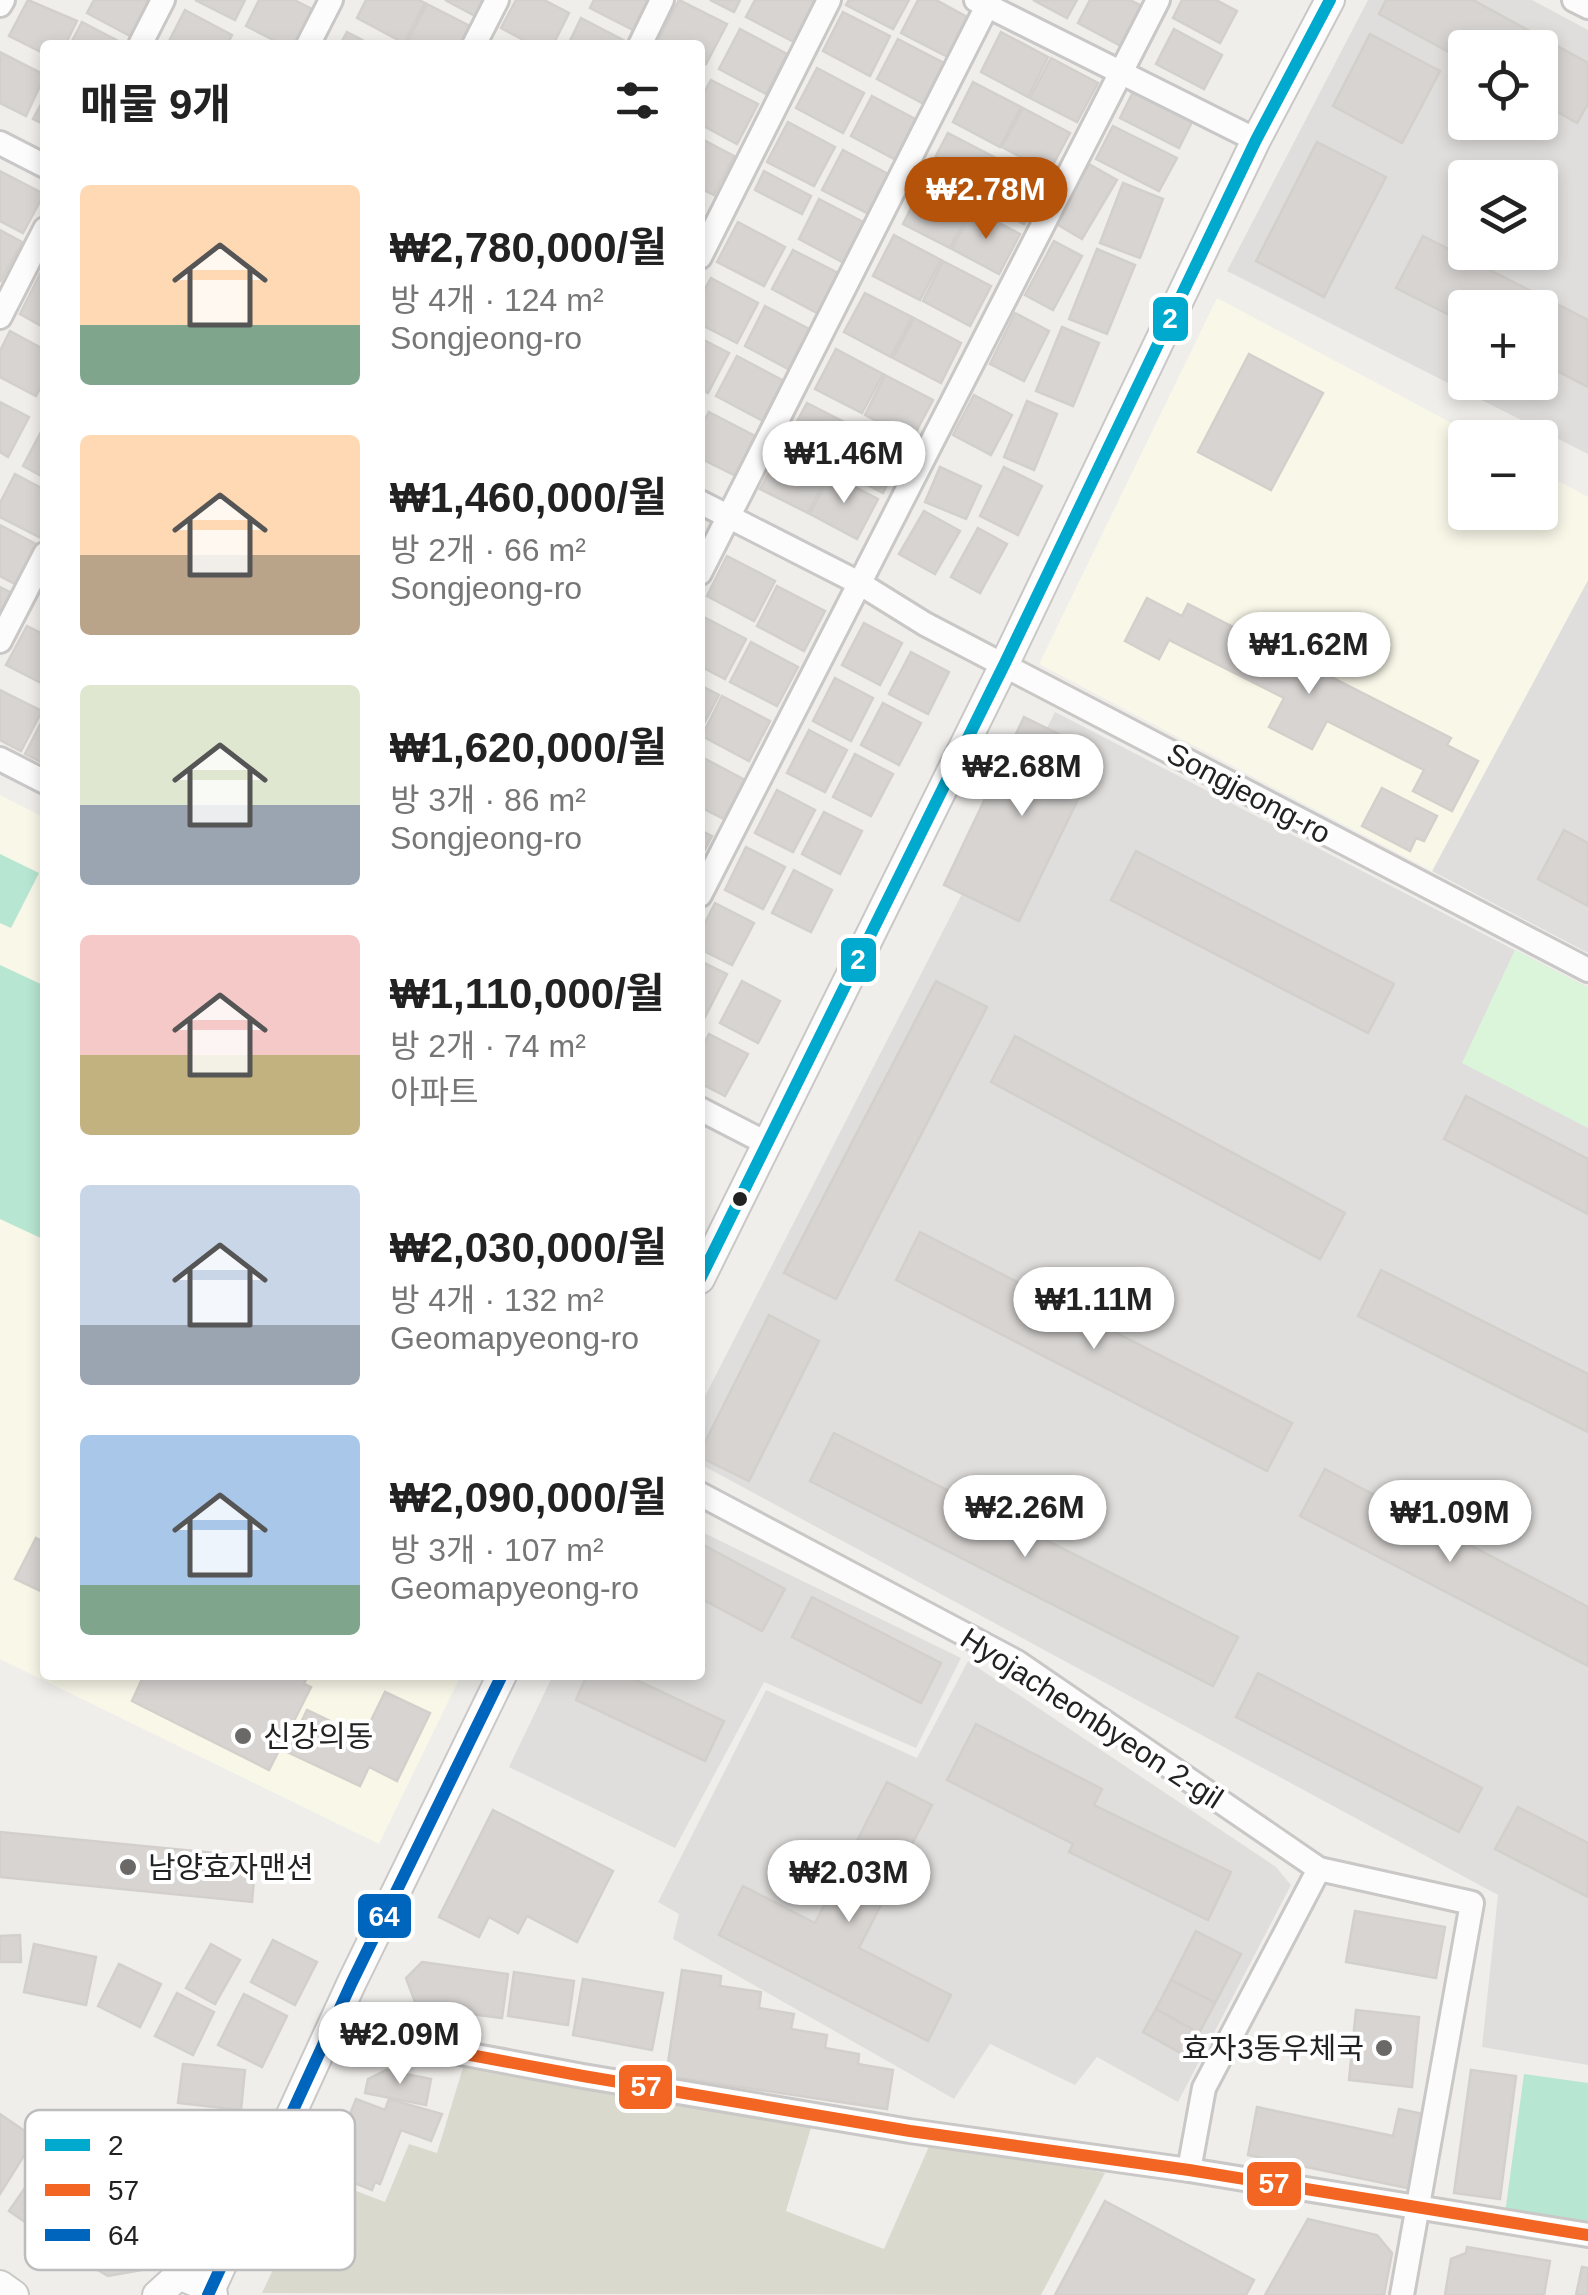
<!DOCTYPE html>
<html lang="ko">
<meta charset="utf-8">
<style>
:root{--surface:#fff;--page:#f6f6f6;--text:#222;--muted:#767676;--accent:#b45309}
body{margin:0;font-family:Helvetica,"Noto Sans KR",sans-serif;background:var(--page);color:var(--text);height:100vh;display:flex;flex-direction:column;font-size:38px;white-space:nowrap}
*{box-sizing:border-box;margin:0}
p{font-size:32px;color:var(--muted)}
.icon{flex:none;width:55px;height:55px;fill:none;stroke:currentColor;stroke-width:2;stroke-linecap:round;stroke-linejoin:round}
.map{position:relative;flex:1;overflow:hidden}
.sheet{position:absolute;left:40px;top:40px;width:665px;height:1640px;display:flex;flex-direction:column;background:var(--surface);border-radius:10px;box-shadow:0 5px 15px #0003}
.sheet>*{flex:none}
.fabs{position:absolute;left:1448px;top:30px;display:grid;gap:20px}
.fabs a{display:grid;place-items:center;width:110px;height:110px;border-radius:10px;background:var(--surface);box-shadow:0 5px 15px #0003;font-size:50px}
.price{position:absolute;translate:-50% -85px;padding:0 22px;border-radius:35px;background:#fff;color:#222;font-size:32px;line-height:65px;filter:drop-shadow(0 2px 5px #0008)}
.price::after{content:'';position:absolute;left:50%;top:60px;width:30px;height:22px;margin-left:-15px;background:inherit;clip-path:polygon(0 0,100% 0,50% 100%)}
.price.on{background:var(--accent);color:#fff}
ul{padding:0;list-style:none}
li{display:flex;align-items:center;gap:30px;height:250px;padding:0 40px}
li span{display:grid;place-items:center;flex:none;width:280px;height:200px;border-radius:10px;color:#555}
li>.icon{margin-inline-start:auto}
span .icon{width:120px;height:120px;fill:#fffc;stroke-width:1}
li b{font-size:42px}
h2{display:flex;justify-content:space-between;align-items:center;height:120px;padding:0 40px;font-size:42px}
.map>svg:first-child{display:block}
.residential{fill:#dfdedc;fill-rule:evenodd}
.education{fill:#f8f7e8}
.construction{fill:#d9d9cd}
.park{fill:#daf5da}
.pitch{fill:#b7e6d2}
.building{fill:#d7d4d2;stroke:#d3d0cc;stroke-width:2.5}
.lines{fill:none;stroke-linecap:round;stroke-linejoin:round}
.minor-casing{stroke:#c9c8c7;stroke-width:28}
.tertiary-casing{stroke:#c9c8c7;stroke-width:32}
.minor{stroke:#fdfcfc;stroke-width:22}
.tertiary{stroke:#fdfcfc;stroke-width:28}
.bus-1-casing{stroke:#fff;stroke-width:20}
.bus-2-casing{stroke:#fff;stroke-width:20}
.bus-3-casing{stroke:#fff;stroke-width:20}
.bus-1{stroke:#00a9ce;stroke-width:12}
.bus-2{stroke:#f26522;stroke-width:12}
.bus-3{stroke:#0065bd;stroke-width:12}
.bus-dot{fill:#222;stroke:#fff;stroke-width:4}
.poi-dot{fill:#6a6968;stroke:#fff;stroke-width:4}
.labels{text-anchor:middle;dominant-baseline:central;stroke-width:8;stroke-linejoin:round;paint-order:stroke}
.street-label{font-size:30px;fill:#222;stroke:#fff}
.poi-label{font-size:30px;fill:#222;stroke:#fff;text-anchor:start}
.key{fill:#fff;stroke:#bdbdbd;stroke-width:2.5}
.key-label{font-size:28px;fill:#222}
.line-badge{stroke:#fff;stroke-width:4}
.badge-label{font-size:28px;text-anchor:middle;font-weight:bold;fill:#fff}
</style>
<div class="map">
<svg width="1588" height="2295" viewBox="0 0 1588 2295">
<rect width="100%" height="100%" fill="#f0eeeb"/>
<g class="residential">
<path d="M 1368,0 L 1532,0 L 1588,30 L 1588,454 L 1227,271 ZM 1465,48 L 1540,48 L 1540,122 L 1465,122 ZM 1465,178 L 1540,178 L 1540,252 L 1465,252 ZM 1465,308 L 1540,308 L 1540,382 L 1465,382 Z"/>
<polygon points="1588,580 1588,953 1432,871"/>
<polygon points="1055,712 1588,988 1588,2065 1482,2047 1498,1895 700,1464 700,1406"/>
<polygon points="700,1531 961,1658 916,1748 764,1682 675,1848 509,1767 553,1675 700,1675"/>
<polygon points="968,1661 1276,1867 1291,1885 1178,2102 1097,2057 1075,2085 990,2044 954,2099 673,1939 679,1914 658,1902 766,1690 917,1758"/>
</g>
<g class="education">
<polygon points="1217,298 1478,437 1465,438 1465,512 1540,512 1540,471 1588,497 1588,580 1432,871 1039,664"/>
<polygon points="0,795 45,818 45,1675 461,1675 379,1844 0,1659"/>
</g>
<polygon class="construction" points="465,2061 813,2121 786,2211 884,2249 930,2144 1105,2173 1041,2295 262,2293 317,2176 385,2202 409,2144 437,2153"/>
<polygon class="park" points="1515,950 1588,988 1588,1128 1462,1063"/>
<g class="pitch">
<polygon points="0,854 39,873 11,928 0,923"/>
<polygon points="0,965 45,986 45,1240 0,1219"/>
<polygon points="1524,2074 1588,2083 1588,2224 1505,2213"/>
</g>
<g class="building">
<polygon points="28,0 77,21 65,45 45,45 45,54 9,36"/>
<polygon points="94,0 154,0 134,38 87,13"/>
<polygon points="195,0 245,0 235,20"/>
<polygon points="259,0 294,0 314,10 296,45 283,45 246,26"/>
<polygon points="366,0 419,0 425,3 404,43 357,18"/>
<polygon points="445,0 486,0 477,17"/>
<polygon points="516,0 544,0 569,13 553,45 533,45 501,28"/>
<polygon points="594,0 654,0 637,32 590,8"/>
<polygon points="679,0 727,24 706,64 700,61 700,45 670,45 659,39"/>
<polygon points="710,0 740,0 734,12"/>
<polygon points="755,0 810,0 814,2 794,42 746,17"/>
<polygon points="849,0 909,0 893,29 846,5"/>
<polygon points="918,0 936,0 969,18 948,57 901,33"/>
<polygon points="1033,0 1077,0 1067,18"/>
<polygon points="1090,0 1130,0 1142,6 1121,46 1078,23"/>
<polygon points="1182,0 1216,0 1237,11 1220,43 1173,18"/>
<polygon points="1386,0 1473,0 1588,63 1588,104 1577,123 1540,102 1540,48 1465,48 1465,61 1379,14"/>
<polygon points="427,4 474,28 466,45 406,44"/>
<polygon points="185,10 232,35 227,45 167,45"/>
<polygon points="843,12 890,36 870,76 823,51"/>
<polygon points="581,18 629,43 628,45 568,45"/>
<polygon points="82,22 126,45 70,45"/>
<polygon points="740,29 787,54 766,94 719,69"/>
<polygon points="1174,29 1222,55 1204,89 1156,64"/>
<polygon points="347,32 372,45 340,45"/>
<polygon points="1001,32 1048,57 1028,97 981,72"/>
<polygon points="1370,34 1440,71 1402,143 1333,106"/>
<polygon points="898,39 946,64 924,104 877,79"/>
<polygon points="0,52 45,75 26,116 0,103"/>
<polygon points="1051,58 1098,83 1077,122 1030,98"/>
<polygon points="817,68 864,93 843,133 796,108"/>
<polygon points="711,80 758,104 737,144 700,124 700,100"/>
<polygon points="973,82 1021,107 1000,147 953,122"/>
<polygon points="1133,92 1192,122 1179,148 1120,118"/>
<polygon points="872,96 919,121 898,161 851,136"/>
<polygon points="45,97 45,125 33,119"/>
<polygon points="1023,108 1070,133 1049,172 1002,147"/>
<polygon points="788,122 835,147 814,186 767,162"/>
<polygon points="1113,126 1177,158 1159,191 1096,159"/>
<polygon points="948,133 996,158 975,198 927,173"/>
<polygon points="700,138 734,156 714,195 700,188"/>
<polygon points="1317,142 1386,177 1324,297 1256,261"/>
<polygon points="843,150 890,175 869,214 822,190"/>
<polygon points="998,159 1045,184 1024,224 977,199"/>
<polygon points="1089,164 1117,180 1082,239 1055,223"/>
<polygon points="0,171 44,194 23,233 0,221"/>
<polygon points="764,171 811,196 802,214 755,190"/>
<polygon points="1123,183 1163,199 1140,258 1100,243"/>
<polygon points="923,184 971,208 950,248 903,224"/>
<polygon points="819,199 867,224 846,264 799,239"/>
<polygon points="973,209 1020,234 999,274 952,249"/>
<polygon points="738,222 785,247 764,286 717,262"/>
<polygon points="0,230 22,242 1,281 0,280"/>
<polygon points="894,235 941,260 920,300 873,276"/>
<polygon points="1423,236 1588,320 1588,387 1540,362 1540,308 1465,308 1465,323 1396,288"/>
<polygon points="1054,241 1082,256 1053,310 1025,295"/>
<polygon points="1097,249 1135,265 1107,334 1069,319"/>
<polygon points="793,250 840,274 819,314 772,289"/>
<polygon points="943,261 991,286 970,326 923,301"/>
<polygon points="40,274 45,277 45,328 20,314"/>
<polygon points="711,278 758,303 737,343 700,324 700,298"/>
<polygon points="865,293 912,317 891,357 844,332"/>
<polygon points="765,306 813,331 792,371 745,346"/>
<polygon points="1015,313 1049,331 1024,381 990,364"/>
<polygon points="914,318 961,343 941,383 893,358"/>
<polygon points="1062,327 1099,343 1073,406 1036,391"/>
<polygon points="10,331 45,350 45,379 36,396 0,377 0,351"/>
<polygon points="700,338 729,353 708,393 700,388"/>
<polygon points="836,349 883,374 862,413 815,389"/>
<polygon points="1249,354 1323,393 1271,490 1198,452"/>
<polygon points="737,356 784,381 763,421 716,396"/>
<polygon points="885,375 933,400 912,439 865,415"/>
<polygon points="974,395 1012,415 991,455 953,435"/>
<polygon points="1027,401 1057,414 1034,470 1004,457"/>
<polygon points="0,402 29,417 8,457 0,452"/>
<polygon points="807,403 854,427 833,467 786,442"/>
<polygon points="709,412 757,437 736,476 700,458 700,429"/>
<polygon points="44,426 45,427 45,478 23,466"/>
<polygon points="856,428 903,453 883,493 835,468"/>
<polygon points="781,449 828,473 808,513 760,489"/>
<polygon points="940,467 981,486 966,519 925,502"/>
<polygon points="1004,467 1042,486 1018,535 980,516"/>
<polygon points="15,474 45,490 41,538 0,517 0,503"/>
<polygon points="830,474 878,499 857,539 810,514"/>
<polygon points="924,511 960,531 935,574 899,554"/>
<polygon points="0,525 38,545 17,585 0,576"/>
<polygon points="978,528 1007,544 980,593 951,577"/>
<polygon points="727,556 775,581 754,621 707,596"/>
<polygon points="777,586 825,611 804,651 757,626"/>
<polygon points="0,587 12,593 0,617"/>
<polygon points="1147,598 1182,616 1188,604 1451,738 1447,745 1478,761 1452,811 1413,791 1424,770 1327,721 1312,749 1269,727 1284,698 1169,640 1159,659 1125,641"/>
<polygon points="700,615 746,639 725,679 700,666"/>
<polygon points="864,623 902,643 880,685 842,665"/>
<polygon points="27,626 45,635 45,685 6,665"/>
<polygon points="751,642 798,667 777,706 730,682"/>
<polygon points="911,652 949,672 928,714 889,694"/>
<polygon points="835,678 873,698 851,741 813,721"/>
<polygon points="700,685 719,695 700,731"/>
<polygon points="0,690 42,711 21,751 0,740"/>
<polygon points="722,696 770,721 749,761 702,736"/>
<polygon points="883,703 921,723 899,765 861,745"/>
<polygon points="45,715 45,764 25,754"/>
<polygon points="1024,717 1100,754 1019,921 944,885"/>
<polygon points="809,730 847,750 825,792 787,773"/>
<polygon points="855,754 893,774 871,816 833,797"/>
<polygon points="700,756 745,780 724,819 700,807"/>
<polygon points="1382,788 1437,816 1424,841 1416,838 1410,851 1362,826"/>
<polygon points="777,790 815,810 793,852 755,833"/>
<polygon points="824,812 862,831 840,874 802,854"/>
<polygon points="700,830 712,836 700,859"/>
<polygon points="1564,830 1588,843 1588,906 1538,879"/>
<polygon points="746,847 785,867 763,909 725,890"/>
<polygon points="1136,851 1394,984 1368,1033 1111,900"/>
<polygon points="794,870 832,890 811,932 772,913"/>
<polygon points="715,903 754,923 732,965 700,949 700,933"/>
<polygon points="700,961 727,974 705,1017 700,1014"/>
<polygon points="742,981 780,1001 758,1043 720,1023"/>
<polygon points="936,981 987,1007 836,1299 784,1273"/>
<polygon points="709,1034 748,1054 725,1096 700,1083 700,1052"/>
<polygon points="1015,1036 1345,1213 1320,1259 991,1082"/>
<polygon points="1466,1096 1588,1159 1588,1214 1444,1139"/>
<polygon points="920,1232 1292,1423 1267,1471 896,1280"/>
<polygon points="1381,1270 1588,1374 1588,1432 1358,1316"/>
<polygon points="769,1315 819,1341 749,1481 700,1457 700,1452"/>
<polygon points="834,1433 1238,1637 1213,1686 810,1481"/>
<polygon points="1325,1469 1588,1607 1588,1666 1300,1516"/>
<polygon points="36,1538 45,1543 45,1593 15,1579"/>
<polygon points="700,1543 785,1589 762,1631 700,1598"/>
<polygon points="812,1597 941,1663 921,1703 792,1637"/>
<polygon points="1258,1673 1482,1788 1459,1832 1236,1717"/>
<polygon points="144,1675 308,1675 304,1684 311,1687 269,1770 132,1701"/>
<polygon points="587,1675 626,1675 724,1721 705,1761 576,1700"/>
<polygon points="385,1692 430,1713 397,1781 369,1767 360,1786 287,1752 307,1710 363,1737"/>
<polygon points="976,1724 1102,1789 1094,1805 1231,1872 1208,1920 1069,1852 1073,1844 947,1780"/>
<polygon points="887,1782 932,1805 859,1948 951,1995 928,2041 719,1935 743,1886 815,1923"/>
<polygon points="1518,1807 1588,1843 1588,1897 1495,1849"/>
<polygon points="493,1810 613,1871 577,1942 527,1916 518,1933 489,1917 479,1937 439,1917"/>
<polygon points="0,1832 256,1857 252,1902 0,1877"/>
<polygon points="1355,1911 1445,1927 1436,1978 1346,1962"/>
<polygon points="1196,1931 1241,1954 1215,2003 1171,1980"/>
<polygon points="20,1935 21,1962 0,1962 0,1936"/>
<polygon points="273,1940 317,1962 295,2005 251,1982"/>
<polygon points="34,1944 96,1957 86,2005 24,1992"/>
<polygon points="211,1944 240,1960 215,2004 186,1988"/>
<polygon points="422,1962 508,1974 502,2018 417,2007 406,1978"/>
<polygon points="119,1964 161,1984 140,2027 98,2006"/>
<polygon points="682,1970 721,1976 720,1986 761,1992 759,2008 794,2014 791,2029 827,2035 825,2048 859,2054 858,2064 893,2070 887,2109 666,2076"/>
<polygon points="514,1972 574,1981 568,2025 508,2016"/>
<polygon points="583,1979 663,1993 652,2050 573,2035"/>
<polygon points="1171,1980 1215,2003 1199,2033 1156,2009"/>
<polygon points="177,1993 214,2012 193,2055 155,2036"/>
<polygon points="244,1994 287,2016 262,2067 218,2045"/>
<polygon points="1156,2009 1199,2033 1186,2056 1143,2032"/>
<polygon points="1356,2010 1419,2017 1412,2087 1349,2080"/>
<polygon points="183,2064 245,2070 241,2110 178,2103"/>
<polygon points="386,2070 431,2079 426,2105 365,2093 368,2079"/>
<polygon points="1471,2070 1516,2076 1500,2199 1454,2193"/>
<polygon points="356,2099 385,2110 389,2099 442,2114 431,2141 401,2130 380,2184 375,2182 372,2190 327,2172"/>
<polygon points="1257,2107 1393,2136 1399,2109 1428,2115 1412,2189 1248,2155"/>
<polygon points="0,2114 35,2138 0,2194"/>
<polygon points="150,2168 189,2190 183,2201 200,2211 178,2259 171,2255 164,2266 108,2276 65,2251 112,2170 140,2185"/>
<polygon points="38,2169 89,2201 58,2245 9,2211"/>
<polygon points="1105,2201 1254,2280 1246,2295 1055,2295"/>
<polygon points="1308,2219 1377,2235 1392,2253 1384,2295 1265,2295"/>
<polygon points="1467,2247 1550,2261 1544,2295 1445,2295 1451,2259 1466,2253"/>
<polygon points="1582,2267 1588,2268 1588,2295 1576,2295"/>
</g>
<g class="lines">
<defs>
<g id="minor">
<polyline points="976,0 1256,140"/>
<polyline points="1574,0 1588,7"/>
<polyline points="0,5 3,0"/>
<polyline points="140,45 163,0"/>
<polyline points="308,45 331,0"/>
<polyline points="474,45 497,0"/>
<polyline points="640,45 662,0"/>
<polyline points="0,143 45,166"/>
<polyline points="700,257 829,0"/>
<polyline points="0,317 45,229"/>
<polyline points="700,502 859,583 925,624 1588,970"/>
<polyline points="700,573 990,0"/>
<polyline points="0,641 45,554"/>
<polyline points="0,759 45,782"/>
<polyline points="700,895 1158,0"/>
<polyline points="700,1109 768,1144"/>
<polyline points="700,1494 1017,1662 1319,1869 1472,1903 1402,2295"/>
<polyline points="338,2014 385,2039 583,2076 910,2131 1189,2170 1588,2235"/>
<polyline points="1189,2170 1204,2088 1319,1869"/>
</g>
<g id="tertiary">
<polyline points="700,1279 1005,663 1256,140 1330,0"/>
<polyline points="0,2285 14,2295"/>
<polyline points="157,2295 179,2275 212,2289 213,2295"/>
<polyline points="208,2295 352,1982 502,1675"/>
</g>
</defs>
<use href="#minor" class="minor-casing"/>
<use href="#tertiary" class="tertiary-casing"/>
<use href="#minor" class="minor"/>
<use href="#tertiary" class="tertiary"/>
<defs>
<polyline id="bus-1" points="700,1279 1005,663 1256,140 1330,0"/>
<polyline id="bus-2" points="338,2014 385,2039 583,2076 910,2131 1189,2170 1588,2235"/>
<polyline id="bus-3" points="208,2295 352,1982 502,1675"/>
</defs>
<use href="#bus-1" class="bus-1-casing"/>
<use href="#bus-2" class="bus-2-casing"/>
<use href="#bus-3" class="bus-3-casing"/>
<use href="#bus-1" class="bus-1"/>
<use href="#bus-2" class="bus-2"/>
<use href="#bus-3" class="bus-3"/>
</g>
<circle class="bus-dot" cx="740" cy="1199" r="9"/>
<g class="poi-dot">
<circle cx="243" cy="1736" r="10"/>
<circle cx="128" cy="1867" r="10"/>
<circle cx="1384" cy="2048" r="10"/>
</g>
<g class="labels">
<g class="street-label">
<text transform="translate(1249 793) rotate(28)">Songjeong-ro</text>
<text transform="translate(1092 1718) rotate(33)">Hyojacheonbyeon 2-gil</text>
</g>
<g class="poi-label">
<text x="263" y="1736">신강의동</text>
<text x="148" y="1867">남양효자맨션</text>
<text x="1364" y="2048" text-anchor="end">효자3동우체국</text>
</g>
</g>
<rect x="25" y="2110" width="330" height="160" rx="15" class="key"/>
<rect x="45" y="2139" width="45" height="12" fill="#00a9ce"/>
<rect x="45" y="2184" width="45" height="12" fill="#f26522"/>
<rect x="45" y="2229" width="45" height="12" fill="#0065bd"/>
<g class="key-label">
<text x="108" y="2155">2</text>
<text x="108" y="2200">57</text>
<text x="108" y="2245">64</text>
</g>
<g class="line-badge">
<rect x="1151" y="295" width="39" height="48" rx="10" fill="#00a9ce"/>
<rect x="839" y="936" width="39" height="48" rx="10" fill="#00a9ce"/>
<rect x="356" y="1892" width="57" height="48" rx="10" fill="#0065bd"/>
<rect x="617" y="2063" width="57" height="48" rx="10" fill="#f26522"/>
<rect x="1245" y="2160" width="58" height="48" rx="10" fill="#f26522"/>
</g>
<g class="badge-label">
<text x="1170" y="328">2</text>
<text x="858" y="969">2</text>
<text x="384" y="1926">64</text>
<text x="646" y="2096">57</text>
<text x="1274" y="2193">57</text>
</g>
</svg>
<div class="fabs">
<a><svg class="icon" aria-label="locate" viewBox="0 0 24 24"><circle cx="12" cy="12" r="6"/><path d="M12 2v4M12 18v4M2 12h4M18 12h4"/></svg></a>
<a><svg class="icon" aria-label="layers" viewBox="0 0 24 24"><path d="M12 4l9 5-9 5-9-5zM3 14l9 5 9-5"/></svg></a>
<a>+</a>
<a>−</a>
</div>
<b class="price on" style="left:986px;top:242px">₩2.78M</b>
<b class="price" style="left:844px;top:506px">₩1.46M</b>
<b class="price" style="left:1309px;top:697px">₩1.62M</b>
<b class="price" style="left:1022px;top:819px">₩2.68M</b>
<b class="price" style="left:1094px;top:1352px">₩1.11M</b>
<b class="price" style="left:1025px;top:1560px">₩2.26M</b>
<b class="price" style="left:1450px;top:1565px">₩1.09M</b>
<b class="price" style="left:849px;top:1925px">₩2.03M</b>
<b class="price" style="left:400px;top:2087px">₩2.09M</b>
<section class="sheet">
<h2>매물 9개<svg class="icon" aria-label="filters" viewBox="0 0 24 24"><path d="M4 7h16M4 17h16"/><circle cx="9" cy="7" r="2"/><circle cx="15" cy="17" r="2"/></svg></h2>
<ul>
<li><span style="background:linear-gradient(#ffd9b3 70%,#7fa58c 0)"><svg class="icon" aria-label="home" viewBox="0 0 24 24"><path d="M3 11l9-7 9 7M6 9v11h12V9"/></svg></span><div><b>₩2,780,000/월</b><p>방 4개 · 124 m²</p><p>Songjeong-ro</p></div></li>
<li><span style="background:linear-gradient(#ffd9b3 60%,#b9a48a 0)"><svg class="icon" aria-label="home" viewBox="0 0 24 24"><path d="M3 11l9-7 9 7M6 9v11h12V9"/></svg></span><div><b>₩1,460,000/월</b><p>방 2개 · 66 m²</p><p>Songjeong-ro</p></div></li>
<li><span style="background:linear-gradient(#dfe7d0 60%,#9aa5b1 0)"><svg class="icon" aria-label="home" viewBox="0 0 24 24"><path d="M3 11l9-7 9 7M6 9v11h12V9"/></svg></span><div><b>₩1,620,000/월</b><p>방 3개 · 86 m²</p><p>Songjeong-ro</p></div></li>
<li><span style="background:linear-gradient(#f6c9c9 60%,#c2b280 0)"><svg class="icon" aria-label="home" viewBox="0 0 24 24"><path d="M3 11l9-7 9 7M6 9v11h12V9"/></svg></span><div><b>₩1,110,000/월</b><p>방 2개 · 74 m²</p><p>아파트</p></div></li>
<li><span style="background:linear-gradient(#c9d6e8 70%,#9aa5b1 0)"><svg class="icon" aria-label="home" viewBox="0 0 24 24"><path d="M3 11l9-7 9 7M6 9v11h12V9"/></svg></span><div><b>₩2,030,000/월</b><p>방 4개 · 132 m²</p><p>Geomapyeong-ro</p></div></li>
<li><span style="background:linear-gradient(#a9c7e8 75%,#7fa58c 0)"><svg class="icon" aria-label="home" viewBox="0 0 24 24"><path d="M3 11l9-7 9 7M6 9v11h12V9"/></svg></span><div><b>₩2,090,000/월</b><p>방 3개 · 107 m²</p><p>Geomapyeong-ro</p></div></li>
</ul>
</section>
</div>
